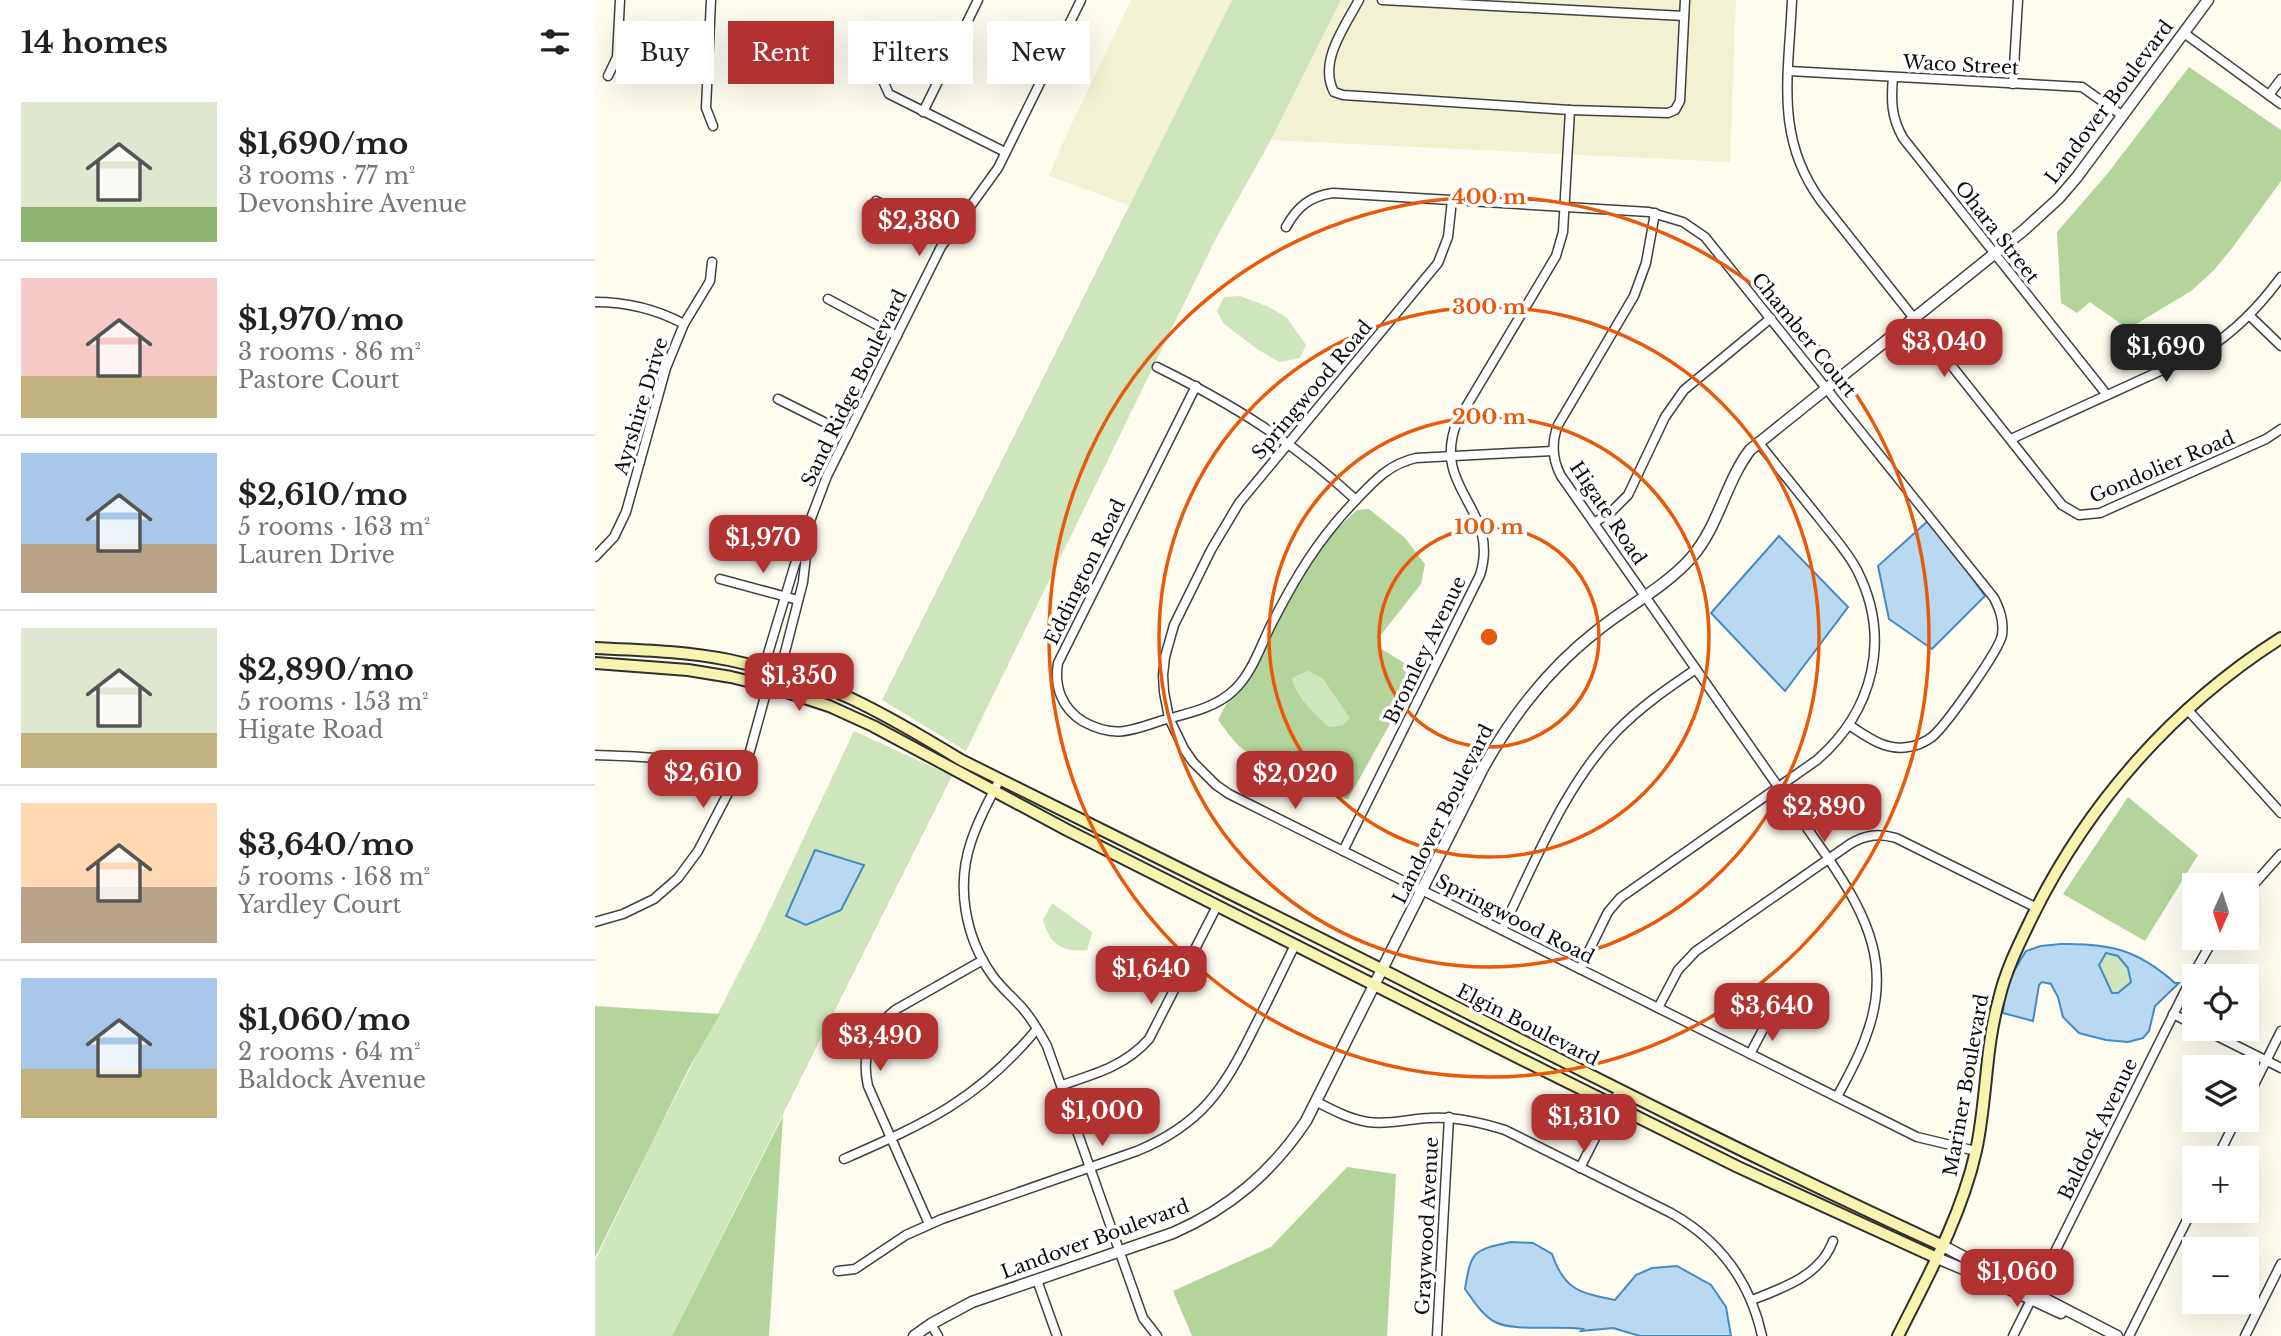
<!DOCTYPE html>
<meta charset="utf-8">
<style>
:root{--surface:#fff;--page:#f6f6f6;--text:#222;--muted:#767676;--line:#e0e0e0;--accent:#b23131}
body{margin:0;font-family:"Libre Baskerville",serif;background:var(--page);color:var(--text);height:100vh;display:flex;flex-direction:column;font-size:26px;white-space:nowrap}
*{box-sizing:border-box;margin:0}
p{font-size:23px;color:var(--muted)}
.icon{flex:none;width:38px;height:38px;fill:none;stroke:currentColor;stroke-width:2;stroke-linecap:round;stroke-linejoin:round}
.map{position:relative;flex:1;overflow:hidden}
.drawer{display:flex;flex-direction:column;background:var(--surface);width:595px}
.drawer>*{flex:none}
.banner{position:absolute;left:21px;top:21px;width:665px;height:63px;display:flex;gap:14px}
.needle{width:46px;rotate:183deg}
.buttons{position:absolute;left:1587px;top:873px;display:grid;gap:14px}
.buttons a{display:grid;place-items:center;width:77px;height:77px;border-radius:0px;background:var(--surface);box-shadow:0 7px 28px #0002;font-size:35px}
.price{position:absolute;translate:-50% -60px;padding:0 16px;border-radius:14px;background:var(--accent);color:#fff;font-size:23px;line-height:46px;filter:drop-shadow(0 2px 4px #0008)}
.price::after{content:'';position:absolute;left:50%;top:42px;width:21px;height:16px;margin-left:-10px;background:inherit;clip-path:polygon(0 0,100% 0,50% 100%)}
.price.current{background:#222;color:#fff}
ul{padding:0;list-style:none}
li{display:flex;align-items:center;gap:21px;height:175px;padding:0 21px}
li+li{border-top:2px solid var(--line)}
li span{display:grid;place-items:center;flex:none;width:196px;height:140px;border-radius:0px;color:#555}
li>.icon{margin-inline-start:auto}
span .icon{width:84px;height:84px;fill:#fffc;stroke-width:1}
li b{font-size:30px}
h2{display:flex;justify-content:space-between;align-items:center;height:84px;padding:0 21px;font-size:30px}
.chip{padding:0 24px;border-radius:0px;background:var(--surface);box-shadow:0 7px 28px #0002;font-size:24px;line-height:63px}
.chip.current{background:var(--accent);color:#fff}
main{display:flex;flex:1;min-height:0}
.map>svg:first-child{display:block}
.farmland{fill:#f2f1d1}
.green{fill:#cfe5bb}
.forest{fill:#b3d59c;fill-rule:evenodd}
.water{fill:#b8d9f1;stroke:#458ac2;stroke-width:2;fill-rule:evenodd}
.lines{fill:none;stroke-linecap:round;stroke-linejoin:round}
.minor-casing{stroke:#404040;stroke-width:11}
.tertiary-casing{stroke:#404040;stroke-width:13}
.secondary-casing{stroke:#2f2f2f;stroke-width:14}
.minor{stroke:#fff;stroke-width:8}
.tertiary{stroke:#fff;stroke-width:10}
.secondary{stroke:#f8f4b0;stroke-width:10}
.ring{fill:none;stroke:#e8590c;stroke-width:3.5}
.labels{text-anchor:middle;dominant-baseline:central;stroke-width:7;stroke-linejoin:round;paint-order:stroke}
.street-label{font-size:19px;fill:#0d0d0d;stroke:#fff}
.centre{fill:#e8590c;stroke:#fff;stroke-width:3.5}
.ring-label{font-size:21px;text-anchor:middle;font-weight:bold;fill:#e8590c;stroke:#fff;stroke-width:7;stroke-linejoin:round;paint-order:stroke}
</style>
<main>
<section class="drawer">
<h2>14 homes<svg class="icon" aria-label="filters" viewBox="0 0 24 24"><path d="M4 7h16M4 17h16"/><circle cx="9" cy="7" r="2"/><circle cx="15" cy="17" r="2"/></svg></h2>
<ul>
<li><span style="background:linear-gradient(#dfe7d0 75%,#8fb573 0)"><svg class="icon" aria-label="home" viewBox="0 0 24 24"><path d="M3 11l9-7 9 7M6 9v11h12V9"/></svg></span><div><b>$1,690/mo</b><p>3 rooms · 77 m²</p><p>Devonshire Avenue</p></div></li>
<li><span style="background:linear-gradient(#f6c9c9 70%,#c2b280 0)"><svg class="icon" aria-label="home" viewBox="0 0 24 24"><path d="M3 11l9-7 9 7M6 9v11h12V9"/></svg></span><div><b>$1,970/mo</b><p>3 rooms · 86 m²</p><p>Pastore Court</p></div></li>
<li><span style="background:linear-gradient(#a9c7e8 65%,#b9a48a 0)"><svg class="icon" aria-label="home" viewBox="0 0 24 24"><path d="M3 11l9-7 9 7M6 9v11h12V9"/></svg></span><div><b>$2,610/mo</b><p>5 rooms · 163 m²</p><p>Lauren Drive</p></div></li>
<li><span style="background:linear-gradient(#dfe7d0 75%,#c2b280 0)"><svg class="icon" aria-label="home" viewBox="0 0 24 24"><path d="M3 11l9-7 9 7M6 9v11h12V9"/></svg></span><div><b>$2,890/mo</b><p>5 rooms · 153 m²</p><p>Higate Road</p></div></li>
<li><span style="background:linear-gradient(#ffd9b3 60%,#b9a48a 0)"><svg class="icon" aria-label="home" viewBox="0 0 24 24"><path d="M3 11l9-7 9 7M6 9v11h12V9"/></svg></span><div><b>$3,640/mo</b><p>5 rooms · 168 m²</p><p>Yardley Court</p></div></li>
<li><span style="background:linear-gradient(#a9c7e8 65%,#c2b280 0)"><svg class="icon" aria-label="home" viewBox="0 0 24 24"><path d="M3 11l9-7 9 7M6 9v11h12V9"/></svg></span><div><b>$1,060/mo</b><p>2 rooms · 64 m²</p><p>Baldock Avenue</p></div></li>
</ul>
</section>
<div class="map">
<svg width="1686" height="1336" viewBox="0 0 1686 1336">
<rect width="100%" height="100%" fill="#fefcef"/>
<g class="farmland">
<polygon points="536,0 637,0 534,205 454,176 469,140"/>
<polygon points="746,0 1141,0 1135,162 676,140"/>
</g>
<g class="green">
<polygon points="637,0 746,0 676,140 620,240 371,751 287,700"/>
<polygon points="645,296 674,307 692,318 711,345 705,358 684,362 662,349 628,323 622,311 629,297"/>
<path d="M 713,671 L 728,679 L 756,718 L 748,725 L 734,727 C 719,713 702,698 697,678 Z"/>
<polygon points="259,731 357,776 77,1336 0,1336 0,1261 57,1143 164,933"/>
<path d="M 457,903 L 497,932 L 492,950 C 467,952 455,945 448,920 Z"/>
<polygon points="1511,953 1523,956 1533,968 1536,982 1523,994 1517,993 1504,965"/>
</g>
<g class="forest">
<polygon points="1594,67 1686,130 1686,181 1638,247 1618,271 1596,291 1533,329 1495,302 1482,313 1466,303 1462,232 1513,173"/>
<path d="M 774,509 L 810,538 L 830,564 L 826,584 L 785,636 L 785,648 L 824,672 L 753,799 C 726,794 665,764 644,746 C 636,738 630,729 623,720 L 651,666 L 700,583 L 733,537 L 762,510 ZM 713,671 L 728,679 L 755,718 L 748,725 L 734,727 C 719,713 702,698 697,678 Z"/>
<polygon points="1533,797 1603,855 1550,941 1468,894"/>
<polygon points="0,1006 125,1014 93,1070 0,1258"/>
<polygon points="188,1116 174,1336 77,1336"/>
<polygon points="752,1167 801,1174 792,1336 597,1336 578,1291 676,1247"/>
</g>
<g class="water">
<polygon points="1335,519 1390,596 1337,649 1294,619 1283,566"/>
<polygon points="1184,536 1253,607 1190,691 1116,613"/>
<polygon points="220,850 269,865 246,910 211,925 191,916"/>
<path d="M 1466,944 C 1515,943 1543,950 1580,983 L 1584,983 L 1560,1006 L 1554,1031 L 1548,1038 L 1533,1042 L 1511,1040 L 1484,1033 L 1468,1017 L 1463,997 L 1456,984 L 1447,982 L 1444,985 L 1438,1021 L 1408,1013 C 1409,987 1417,973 1431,951 L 1446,946 ZM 1511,953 L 1523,956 L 1533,968 L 1536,982 L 1523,993 L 1517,993 L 1504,965 Z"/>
<path d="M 916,1242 L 938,1243 L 957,1254 C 969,1290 985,1293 1020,1300 L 1041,1275 L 1057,1268 L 1082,1266 L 1116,1285 L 1131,1307 L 1136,1336 L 1045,1336 L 1018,1328 L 986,1331 L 988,1329 C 964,1325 920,1332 900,1322 C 887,1315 878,1300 870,1289 C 876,1251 878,1250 916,1242 Z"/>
</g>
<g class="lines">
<defs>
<g id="minor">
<polyline points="116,0 111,108 118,126"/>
<path d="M 764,0 C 750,26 723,62 739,92 L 748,95 L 975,110 L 1073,113 L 1080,110 L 1085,101 L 1090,0"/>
<polyline points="787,0 1089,16"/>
<path d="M 1197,0 C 1194,74 1179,137 1226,201 L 1467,505 L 1484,515 L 1505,513 L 1671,439 L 1686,429"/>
<polyline points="1589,33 1686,104"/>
<polyline points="1194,71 1487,87 1528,116"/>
<polyline points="13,76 22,57 25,0"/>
<path d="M 1298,77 C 1296,100 1296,117 1308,138 L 1512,395"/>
<polyline points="289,83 294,94 410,152"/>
<polyline points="1418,84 1423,0"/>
<polyline points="1674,95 1686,79"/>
<polyline points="328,112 383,0"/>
<polyline points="857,200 853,237 843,263 644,503 616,550 579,625 570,657 568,675 569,692 574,718 589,749 598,762 621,785 634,794 1322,1137 1381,1151"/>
<polyline points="281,201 353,237"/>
<path d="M 1060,213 L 1051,263 L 1039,296 L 963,425 C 956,443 957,459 966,476 L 1233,858 C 1273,917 1298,968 1270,1039 C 1263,1059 1252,1078 1242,1097"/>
<path d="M 691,227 C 702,207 715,196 738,193 L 1054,212 L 1088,222 L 1110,237 L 1399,598 C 1405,610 1409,621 1407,635 C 1404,651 1351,725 1337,737 C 1330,742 1322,746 1313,747 C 1290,751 1273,737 1254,725"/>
<polyline points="233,299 302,336"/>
<path d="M 0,302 C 31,302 61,309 89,324"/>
<polyline points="1655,316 1686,346"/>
<path d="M 562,367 C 639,405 697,441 761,500"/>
<path d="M 601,386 L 463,663 C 459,687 467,709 489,722 C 519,738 535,731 565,721 C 589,714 619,709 638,691 C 656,675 665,648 675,627 C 700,578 723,539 761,500 C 779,481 794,464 821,458 L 957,451"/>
<polyline points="183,399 253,434"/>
<path d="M 1416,439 L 1609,351 C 1641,331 1664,307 1686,277"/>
<polyline points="999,523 1017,511 1033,495 1070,417 1089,390 1176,318"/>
<polyline points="0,557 19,537 31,512 71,368 89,324 115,281 117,262"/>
<polyline points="125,579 203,600"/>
<polyline points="177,671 172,657 200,564 211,539"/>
<polyline points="1592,709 1686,813"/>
<path d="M 0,755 C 53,757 91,756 139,780"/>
<path d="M 405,779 C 394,800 383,820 376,842 C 361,886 370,937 397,975 C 406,988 419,998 429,1010 C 439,1022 445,1033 452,1046 L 548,1318 L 562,1336"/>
<path d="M 748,851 L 885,575 C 906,508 835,490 862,422 L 961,256 L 968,232 L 975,110"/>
<polyline points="1652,892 1686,854"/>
<polyline points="0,922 28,914 59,899 83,878 103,851 155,751 177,671 188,660 208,582 215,521 232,476 346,247 403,168 486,0"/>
<path d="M 907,930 C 940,862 969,787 1021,732 C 1045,707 1073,688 1101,669"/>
<path d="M 985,969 L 1013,912 L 1025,898 L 1222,760 C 1278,711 1297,639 1262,570 C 1252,551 1237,535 1224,518 C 1204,493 1183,467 1163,442"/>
<path d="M 1063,1008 L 1083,970 L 1101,951 L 1255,844 C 1270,835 1283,833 1301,838 L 1442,908"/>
<polyline points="1578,1014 1600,1025"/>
<polyline points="1608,1029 1686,1068"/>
<polyline points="1155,1054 1173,1020"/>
<path d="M 467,1085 C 500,1074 530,1066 554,1039 L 622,906"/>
<polyline points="1652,1099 1686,1031"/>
<path d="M 722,1102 C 738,1110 754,1119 773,1122 C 794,1125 813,1119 834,1118 C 860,1116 885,1122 910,1130 L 1076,1213 C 1124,1240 1155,1281 1167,1336"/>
<polyline points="1622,1158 1641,1120"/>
<path d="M 249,1159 C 331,1123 383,1100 442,1029"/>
<polyline points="985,1168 1024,1091"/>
<path d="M 334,1224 L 273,1086 C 266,1055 275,1030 300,1010 L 388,960"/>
<path d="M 243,1271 L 260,1269 L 311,1235 L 347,1219 L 542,1151 C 607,1124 629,1089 659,1028 C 673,1001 686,973 700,945"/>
<polyline points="442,1280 462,1336"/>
<path d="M 1157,1300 C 1188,1288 1226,1275 1238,1241"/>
<polyline points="336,1324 343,1336"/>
<polyline points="842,1336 854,1117"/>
<polyline points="1418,1336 1599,973 1619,938"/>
<polyline points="1534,1336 1600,1204"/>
<polyline points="1650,1336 1686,1264"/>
</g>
<g id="tertiary">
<polyline points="1348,1246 1522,1336"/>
<polyline points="1342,1258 1399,1282 1466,1313"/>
<path d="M 319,1336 L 336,1324 L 377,1302 L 578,1233 C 635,1208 677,1172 711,1121 L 887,770 C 917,715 954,668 1003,630 C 1033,606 1070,587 1096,558 C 1124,526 1130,483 1155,450 L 1429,230 L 1464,198 L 1482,177 L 1613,0"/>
</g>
<g id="secondary">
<path d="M 0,648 C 45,650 90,651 134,660 C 175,669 219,681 257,699 C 295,717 330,738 366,760 C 507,830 649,900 790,971 C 975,1065 1159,1159 1348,1246"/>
<polyline points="0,663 93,670 136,677 173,686 234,706 278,726 472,830 930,1061 1143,1167 1342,1258"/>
<path d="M 1303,1336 C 1333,1276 1366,1217 1381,1151 C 1392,1100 1390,1048 1404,999 C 1411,969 1425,942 1438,915 C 1494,802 1579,706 1686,638"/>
</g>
</defs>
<use href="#minor" class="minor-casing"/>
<use href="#tertiary" class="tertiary-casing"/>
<use href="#secondary" class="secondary-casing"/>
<use href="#minor" class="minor"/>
<use href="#tertiary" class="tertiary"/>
<use href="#secondary" class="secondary"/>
</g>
<g class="ring">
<circle cx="894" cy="637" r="110"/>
<circle cx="894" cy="637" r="220"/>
<circle cx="894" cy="637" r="330"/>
<circle cx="894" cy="637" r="440"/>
</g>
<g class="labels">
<g class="street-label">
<text transform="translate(1366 65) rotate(3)">Waco Street</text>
<text transform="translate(1514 102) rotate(-53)">Landover Boulevard</text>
<text transform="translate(1402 232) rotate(52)">Ohara Street</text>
<text transform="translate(1209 335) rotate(51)">Chamber Court</text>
<text transform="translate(259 388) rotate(-64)">Sand Ridge Boulevard</text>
<text transform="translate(717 390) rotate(-50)">Springwood Road</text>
<text transform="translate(46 406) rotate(-73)">Ayrshire Drive</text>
<text transform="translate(1567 467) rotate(-23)">Gondolier Road</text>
<text transform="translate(1013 513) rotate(56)">Higate Road</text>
<text transform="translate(490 572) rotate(-64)">Eddington Road</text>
<text transform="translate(830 650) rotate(-64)">Bromley Avenue</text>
<text transform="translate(848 814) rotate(-63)">Landover Boulevard</text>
<text transform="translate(920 919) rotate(27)">Springwood Road</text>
<text transform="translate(933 1025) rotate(27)">Elgin Boulevard</text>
<text transform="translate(1371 1085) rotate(-80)">Mariner Boulevard</text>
<text transform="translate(1503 1129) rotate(-64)">Baldock Avenue</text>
<text transform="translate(832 1226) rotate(-87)">Graywood Avenue</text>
<text transform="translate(500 1239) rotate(-20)">Landover Boulevard</text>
</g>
</g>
<circle cx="894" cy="637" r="10" class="centre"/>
<g class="ring-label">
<text x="894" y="204">400 m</text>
<text x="894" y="314">300 m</text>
<text x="894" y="424">200 m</text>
<text x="894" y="534">100 m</text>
</g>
</svg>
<div class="buttons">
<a><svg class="needle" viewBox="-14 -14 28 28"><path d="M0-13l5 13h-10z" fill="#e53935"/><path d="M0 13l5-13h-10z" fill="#767676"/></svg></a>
<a><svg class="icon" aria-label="locate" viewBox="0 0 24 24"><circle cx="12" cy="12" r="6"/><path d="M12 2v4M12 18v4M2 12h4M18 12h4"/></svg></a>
<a><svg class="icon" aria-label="layers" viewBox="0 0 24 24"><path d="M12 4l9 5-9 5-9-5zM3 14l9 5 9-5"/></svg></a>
<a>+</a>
<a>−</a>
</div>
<b class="price" style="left:324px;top:258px">$2,380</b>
<b class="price" style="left:1349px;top:379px">$3,040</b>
<b class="price current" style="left:1571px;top:384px">$1,690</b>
<b class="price" style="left:168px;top:575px">$1,970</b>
<b class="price" style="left:204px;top:713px">$1,350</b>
<b class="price" style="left:108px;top:810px">$2,610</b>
<b class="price" style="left:700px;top:811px">$2,020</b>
<b class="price" style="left:1229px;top:844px">$2,890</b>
<b class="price" style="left:556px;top:1006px">$1,640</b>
<b class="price" style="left:1177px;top:1043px">$3,640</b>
<b class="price" style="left:285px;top:1073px">$3,490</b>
<b class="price" style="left:507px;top:1148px">$1,000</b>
<b class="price" style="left:989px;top:1154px">$1,310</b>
<b class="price" style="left:1422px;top:1309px">$1,060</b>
<div class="banner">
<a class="chip">Buy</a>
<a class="chip current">Rent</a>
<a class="chip">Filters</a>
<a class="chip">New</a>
</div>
</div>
</main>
